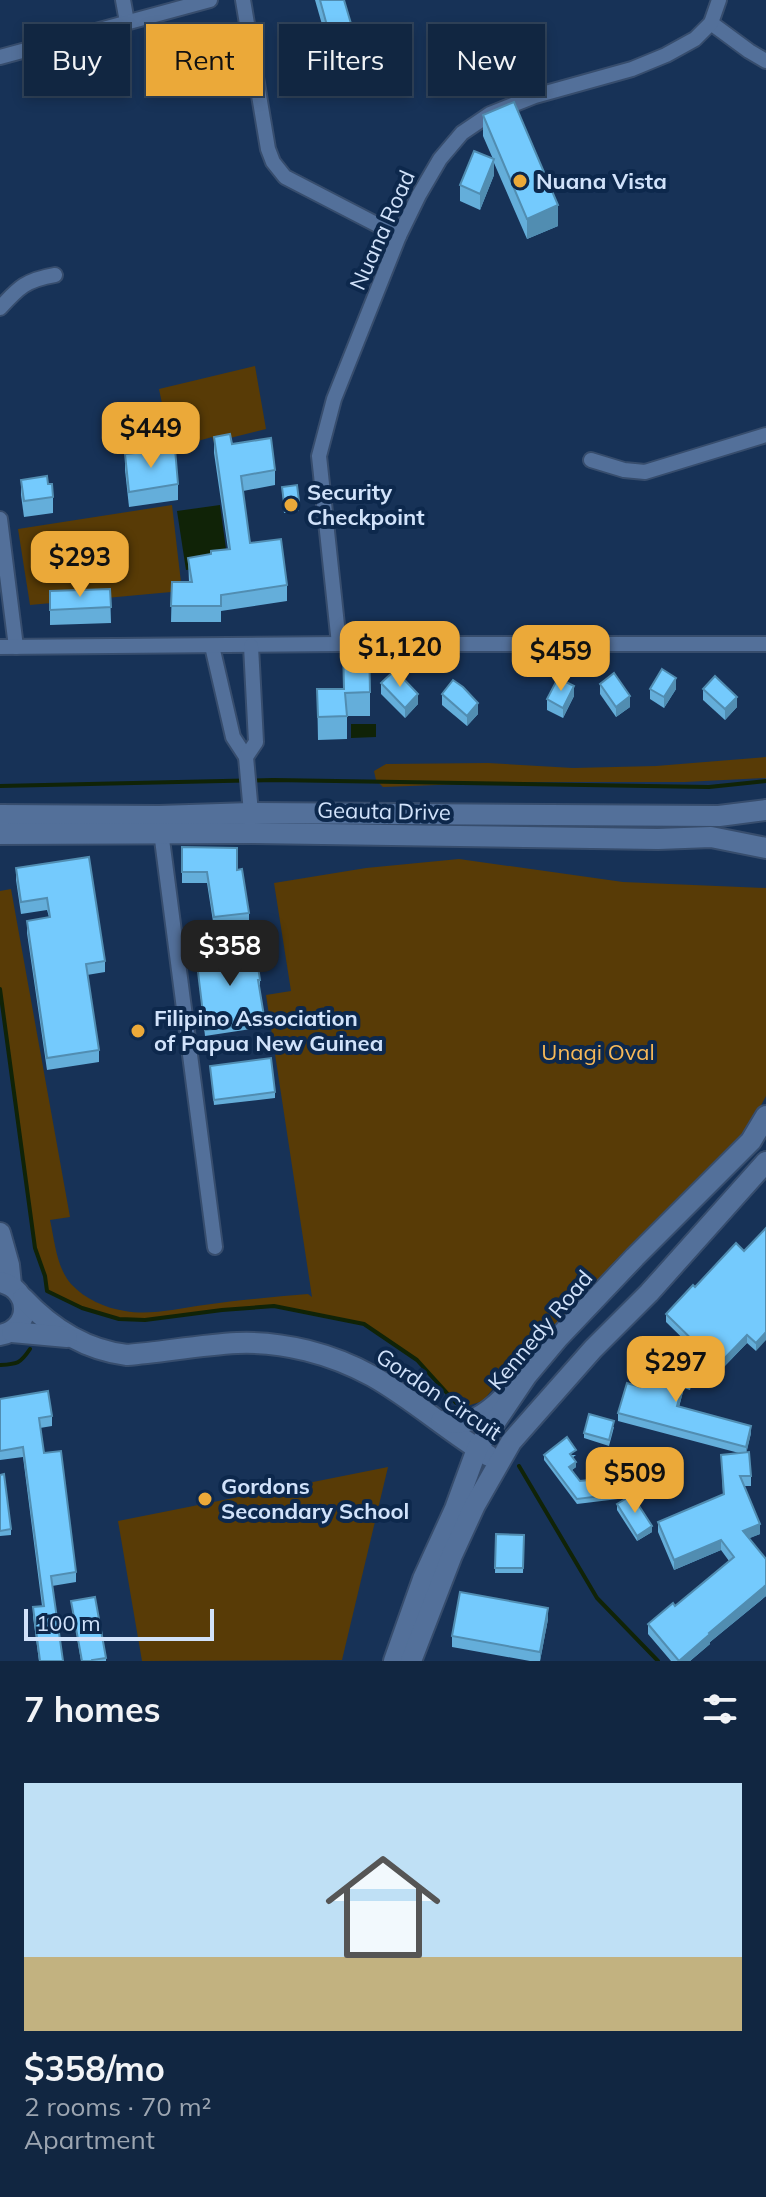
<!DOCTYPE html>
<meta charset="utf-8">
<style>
:root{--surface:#112641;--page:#1a2e48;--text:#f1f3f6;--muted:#9ca5b1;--line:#30435a;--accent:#eba939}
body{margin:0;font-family:Mulish,sans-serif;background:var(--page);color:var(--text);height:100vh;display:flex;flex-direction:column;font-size:30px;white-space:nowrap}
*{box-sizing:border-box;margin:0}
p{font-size:26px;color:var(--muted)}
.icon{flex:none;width:44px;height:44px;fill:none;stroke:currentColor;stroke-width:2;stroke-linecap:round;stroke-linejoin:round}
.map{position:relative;height:1661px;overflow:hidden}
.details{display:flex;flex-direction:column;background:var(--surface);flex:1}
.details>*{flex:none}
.banner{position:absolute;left:24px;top:24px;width:718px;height:72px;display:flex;gap:16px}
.scale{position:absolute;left:24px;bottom:20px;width:190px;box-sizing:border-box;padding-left:8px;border:4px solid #d1e2fa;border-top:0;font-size:22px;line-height:28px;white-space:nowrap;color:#d1e2fa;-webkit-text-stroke:6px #0d284c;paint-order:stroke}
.price{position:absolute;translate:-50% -68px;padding:0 18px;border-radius:16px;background:var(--accent);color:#111;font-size:26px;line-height:52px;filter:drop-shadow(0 2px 4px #0008)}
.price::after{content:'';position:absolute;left:50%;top:48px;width:24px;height:18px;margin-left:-12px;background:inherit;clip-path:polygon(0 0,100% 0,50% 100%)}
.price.selected{background:#222;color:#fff}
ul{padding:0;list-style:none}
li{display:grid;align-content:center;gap:16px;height:424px;padding:0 24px}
li span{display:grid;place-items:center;height:248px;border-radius:0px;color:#555}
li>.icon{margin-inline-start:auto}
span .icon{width:144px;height:144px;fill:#fffc;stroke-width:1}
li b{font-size:34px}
h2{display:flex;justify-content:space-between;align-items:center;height:96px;padding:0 24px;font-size:34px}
.tag{padding:0 28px;border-radius:0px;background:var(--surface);box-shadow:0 4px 12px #0003,0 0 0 2px var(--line);font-size:28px;line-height:72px}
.tag.selected{background:var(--accent);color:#111}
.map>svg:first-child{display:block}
.green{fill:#583b06}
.water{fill:#102307}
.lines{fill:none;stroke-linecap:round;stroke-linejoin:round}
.stream{stroke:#102307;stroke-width:4}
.street-casing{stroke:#374d6d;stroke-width:18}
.secondary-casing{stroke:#374d6d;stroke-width:24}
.street{stroke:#53709a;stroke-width:14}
.secondary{stroke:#53709a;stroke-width:20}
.wall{fill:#64aeda}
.shaded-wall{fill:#518db1}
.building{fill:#74cafd;stroke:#518db1;stroke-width:2}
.poi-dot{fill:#eba939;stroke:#0d284c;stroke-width:3}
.labels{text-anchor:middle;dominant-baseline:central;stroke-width:8;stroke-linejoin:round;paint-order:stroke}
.poi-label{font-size:22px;font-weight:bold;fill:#d1e2fa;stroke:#0d284c;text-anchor:start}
.street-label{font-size:22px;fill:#d1e2fa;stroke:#0d284c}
.park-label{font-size:22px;fill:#f7b958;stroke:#0d284c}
</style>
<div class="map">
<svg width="766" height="1661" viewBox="0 0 766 1661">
<rect width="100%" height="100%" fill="#173257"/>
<g class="green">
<polygon points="255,366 266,429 214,442 212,437 177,447 170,443 159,389"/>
<polygon points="172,505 182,591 30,605 18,529"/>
<polygon points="766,757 766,778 685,782 517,782 383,787 376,780 374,771 386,764 488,763 573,768 656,766"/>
<path d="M 459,859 L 623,882 L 766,888 L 766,1096 L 735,1154 L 639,1243 L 504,1375 L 483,1401 L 467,1406 L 456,1403 L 417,1360 L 364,1324 L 274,1306 L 221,1310 L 145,1320 L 119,1319 L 82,1308 L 47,1291 L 45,1276 L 35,1248 L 0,989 L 0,891 L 11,889 L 70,1217 L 50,1220 C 55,1242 56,1266 71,1284 C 85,1299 105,1308 125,1311 C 150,1316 179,1308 204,1305 C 239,1300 273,1297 308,1294 L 312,1297 L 266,995 L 291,991 L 274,883 L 366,868 Z"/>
<polygon points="388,1467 342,1660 142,1661 118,1521"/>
</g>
<g class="water">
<polygon points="220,505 228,564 186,570 177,511"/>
<polygon points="351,724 376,724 376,737 351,738"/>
</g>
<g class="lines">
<g class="stream">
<polyline points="0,786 273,780 709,787 766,781"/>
<polyline points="0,989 35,1248 45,1276 47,1291 82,1308 119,1319 145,1320 222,1310 274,1306 364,1324 417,1360 456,1403"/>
<path d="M 0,1365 C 17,1364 20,1364 30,1349"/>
<polyline points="519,1466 597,1598 658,1661"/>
</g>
<defs>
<g id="street">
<polyline points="123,0 127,22"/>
<polyline points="243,0 268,149 273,162 285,177 399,236"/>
<polyline points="711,23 749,51 766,61"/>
<polyline points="0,57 210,0"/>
<path d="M 0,308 C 19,287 26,280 55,275"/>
<polyline points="591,460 624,470 645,472 766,435"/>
<polyline points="0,519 16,647"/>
<polyline points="339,644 319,456 334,399 399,236 419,195 440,159 462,133 490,114 535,96 632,69 666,55 695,39 711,23 719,0"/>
<polyline points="212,646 233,737 246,757"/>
<polyline points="0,647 339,644 766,644"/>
<polyline points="251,813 246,757 256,742 251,646"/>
<polyline points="160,824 215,1247"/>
</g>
<g id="secondary">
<polyline points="0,815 159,816 251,813 719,816 766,810"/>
<polyline points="0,834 253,833 658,839 711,837 766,848"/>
<polyline points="0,1233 9,1265 11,1285"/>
<path d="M 0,1282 C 32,1289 32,1329 0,1335"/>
<path d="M 23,1298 C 51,1328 85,1350 127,1355 C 163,1352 200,1345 237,1343 C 283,1341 332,1354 372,1376 C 413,1399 449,1432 489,1456"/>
<polyline points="12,1332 67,1337"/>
<path d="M 441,1421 C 469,1427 484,1416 504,1397"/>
<polyline points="394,1661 423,1579 455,1509 477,1449 527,1375 558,1338 635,1257 751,1141 766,1116"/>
<polyline points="411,1661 452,1555 475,1505 511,1442 593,1349 649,1293 766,1162"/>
</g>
</defs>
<use href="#street" class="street-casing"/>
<use href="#secondary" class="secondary-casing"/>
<use href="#street" class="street"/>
<use href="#secondary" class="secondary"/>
</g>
<g class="wall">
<polygon points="315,0 344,0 352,43 329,49"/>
<polygon points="483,115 558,226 527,239 494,163 494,175 480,210 460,201 460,185 493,159 483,136"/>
<polygon points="214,437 232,444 275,470 275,485 243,491 250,543 287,585 287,601 221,611 221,622 171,622 172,582 189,582 188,558 211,554 228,549 214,453"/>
<polygon points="125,454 178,484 178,500 129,507 125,470"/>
<polygon points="21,480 48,484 53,497 53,513 24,517 21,495"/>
<polygon points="282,487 299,501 299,511 284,513"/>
<polygon points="110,589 111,623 50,625 50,591"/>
<polygon points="381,683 418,704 405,718 381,694"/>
<polygon points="600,684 630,707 616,717 600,694"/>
<polygon points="317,689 370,692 370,716 347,716 347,739 318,740"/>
<polygon points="650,689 676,689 664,708 650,699"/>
<polygon points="703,689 737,707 725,720 703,700"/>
<polygon points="442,694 478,714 467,726 442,705"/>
<polygon points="574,696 563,718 547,710 547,699"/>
<polygon points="182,847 237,870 249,913 249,924 214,928 207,883 182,883"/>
<polygon points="89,857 105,961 105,972 87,975 99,1050 99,1062 47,1070 27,933 27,921 49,917 47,910 21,914 16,880 16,868"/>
<polygon points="196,955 260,980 260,985 259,985 265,1027 205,1036"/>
<polygon points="210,1066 275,1092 275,1098 214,1105"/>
<polygon points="766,1228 756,1351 747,1343 718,1373 666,1322 666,1314 744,1251"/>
<polygon points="694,1375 690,1390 684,1388 679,1407 751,1433 746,1453 751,1476 751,1486 744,1486 760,1534 749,1538 766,1559 766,1596 710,1642 710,1644 690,1661 671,1661 648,1634 648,1624 675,1606 729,1561 721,1550 674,1570 658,1532 658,1522 723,1495 721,1455 739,1453 618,1421 618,1413 640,1387"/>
<polygon points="0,1399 52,1416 52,1426 40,1428 44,1453 76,1572 76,1582 52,1586 63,1661 39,1661 33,1617 33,1607 42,1606 23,1457 0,1460"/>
<polygon points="614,1427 609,1446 584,1438 584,1433"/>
<polygon points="544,1455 576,1455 572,1458 576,1467 572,1470 580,1481 618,1494 618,1499 577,1504 544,1460"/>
<polygon points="0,1475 11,1529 11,1535 0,1536"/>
<polygon points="617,1504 652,1532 637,1541 617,1510"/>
<polygon points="496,1534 524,1535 523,1573 495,1573"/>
<polygon points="71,1601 106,1658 106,1661 81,1661"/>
<polygon points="548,1619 540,1661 530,1661 452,1647 452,1636"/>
</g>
<g class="shaded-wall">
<polygon points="352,27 352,43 329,49 329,33"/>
<polygon points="494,159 494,175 480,210 480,194"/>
<polygon points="558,205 558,226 527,239 527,219"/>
<polygon points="676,678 676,689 664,708 664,697"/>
<polygon points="574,686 574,696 563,718 563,708"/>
<polygon points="418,694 418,704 405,718 405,708"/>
<polygon points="630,696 630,707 616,717 616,707"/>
<polygon points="737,697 737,707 725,720 725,709"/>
<polygon points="478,703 478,714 467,726 467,716"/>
<polygon points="766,1332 766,1340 756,1351 756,1343"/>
<polygon points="747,1335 747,1343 718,1373 718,1365"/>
<polygon points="684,1381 684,1388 677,1414 677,1406"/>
<polygon points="751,1426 751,1433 746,1455 746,1447"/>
<polygon points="576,1462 576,1467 569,1472 569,1467"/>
<polygon points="760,1524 760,1534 743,1541 743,1531"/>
<polygon points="652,1526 652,1532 637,1541 637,1536"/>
<polygon points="721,1540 721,1550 674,1570 674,1560"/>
<polygon points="766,1585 766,1596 710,1642 710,1644 690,1661 679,1661 709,1633"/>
<polygon points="548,1608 548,1619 540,1661 540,1652"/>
</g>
<g class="building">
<polygon points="320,0 344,0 352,27 329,33"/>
<polygon points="514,102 558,205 527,219 483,115"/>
<polygon points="474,151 494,159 480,194 460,185"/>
<polygon points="230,434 232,444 271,438 275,470 241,476 250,543 281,539 287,585 221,595 221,606 171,606 172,582 192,582 188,558 211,554 211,551 230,549 214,437"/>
<polygon points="175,449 178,484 129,492 125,454"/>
<polygon points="47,476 48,484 52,484 53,497 24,501 21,480"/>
<polygon points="297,485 299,501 284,503 282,487"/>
<polygon points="110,589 111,607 50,610 50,591"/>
<polygon points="343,646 369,646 370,692 345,693 347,716 318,717 317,689 344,689"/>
<polygon points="662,669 676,678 664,697 650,689"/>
<polygon points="395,670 418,694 405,708 381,683"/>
<polygon points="614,673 630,696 616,707 600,684"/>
<polygon points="715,676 737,697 725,709 703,689"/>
<polygon points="558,678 574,686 563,708 547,699"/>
<polygon points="453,680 463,687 478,703 467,716 442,694"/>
<polygon points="182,847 237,848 237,870 242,869 249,913 214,917 207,872 182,872"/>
<polygon points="89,857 105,961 86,964 99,1050 47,1058 27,921 50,917 47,898 21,902 16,868"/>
<polygon points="255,946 260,980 258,980 265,1022 205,1030 196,955"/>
<polygon points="271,1058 275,1092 214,1100 210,1066"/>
<polygon points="766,1228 766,1332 756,1343 747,1335 718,1365 666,1314 693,1285 695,1287 736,1243 744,1251"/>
<polygon points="648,1357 694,1368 690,1382 684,1381 677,1406 751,1426 746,1447 618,1413 627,1383 640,1387"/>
<polygon points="48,1391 52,1416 39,1418 44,1453 61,1451 76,1572 51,1576 63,1661 40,1661 33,1607 44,1606 23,1447 0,1451 0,1399"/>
<polygon points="589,1414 614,1421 609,1440 584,1433"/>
<polygon points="567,1437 576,1450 570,1454 576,1462 569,1467 580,1481 616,1477 618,1494 577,1499 544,1455"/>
<polygon points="749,1452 751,1476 740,1476 760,1524 743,1531 766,1559 766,1585 709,1633 710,1634 679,1661 648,1624 673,1603 675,1606 734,1557 721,1540 674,1560 658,1522 724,1494 721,1455"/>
<polygon points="4,1474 11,1529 0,1531 0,1475"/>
<polygon points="632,1495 652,1526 637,1536 617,1504"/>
<polygon points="496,1534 524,1535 523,1568 495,1568"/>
<polygon points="460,1592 548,1608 540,1652 452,1636"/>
<polygon points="95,1597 106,1658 92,1660 92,1661 82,1661 71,1601"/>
</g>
<g class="poi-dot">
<circle cx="520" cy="181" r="8"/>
<circle cx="291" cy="505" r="8"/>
<circle cx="138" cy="1031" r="8"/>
<circle cx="205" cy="1499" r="8"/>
</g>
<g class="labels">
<g class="poi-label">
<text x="536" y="181">Nuana Vista</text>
<text x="307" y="492">Security<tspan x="307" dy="25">Checkpoint</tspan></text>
<text x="154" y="1018">Filipino Association<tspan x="154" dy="25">of Papua New Guinea</tspan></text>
<text x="221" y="1486">Gordons<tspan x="221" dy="25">Secondary School</tspan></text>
</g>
<g class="street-label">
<text transform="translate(382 230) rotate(-66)">Nuana Road</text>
<text transform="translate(384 811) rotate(1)">Geauta Drive</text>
<text transform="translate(540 1330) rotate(-50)">Kennedy Road</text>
<text transform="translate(439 1394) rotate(34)">Gordon Circuit</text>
</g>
<g class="park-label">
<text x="598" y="1052">Unagi Oval</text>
</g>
</g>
</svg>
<div class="scale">100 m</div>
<b class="price" style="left:151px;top:470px">$449</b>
<b class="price" style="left:80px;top:599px">$293</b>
<b class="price" style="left:400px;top:689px">$1,120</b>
<b class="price" style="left:561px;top:693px">$459</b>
<b class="price selected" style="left:230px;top:988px">$358</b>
<b class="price" style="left:676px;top:1404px">$297</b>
<b class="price" style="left:635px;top:1515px">$509</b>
<div class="banner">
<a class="tag">Buy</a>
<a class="tag selected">Rent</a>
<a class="tag">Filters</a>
<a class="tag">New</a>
</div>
</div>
<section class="details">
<h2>7 homes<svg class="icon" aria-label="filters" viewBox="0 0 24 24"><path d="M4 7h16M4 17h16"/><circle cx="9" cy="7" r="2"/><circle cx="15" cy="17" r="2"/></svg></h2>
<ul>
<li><span style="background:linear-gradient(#bfe0f5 70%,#c2b280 0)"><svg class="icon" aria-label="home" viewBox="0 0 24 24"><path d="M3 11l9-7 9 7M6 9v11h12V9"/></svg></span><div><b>$358/mo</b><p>2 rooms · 70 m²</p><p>Apartment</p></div></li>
</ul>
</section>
